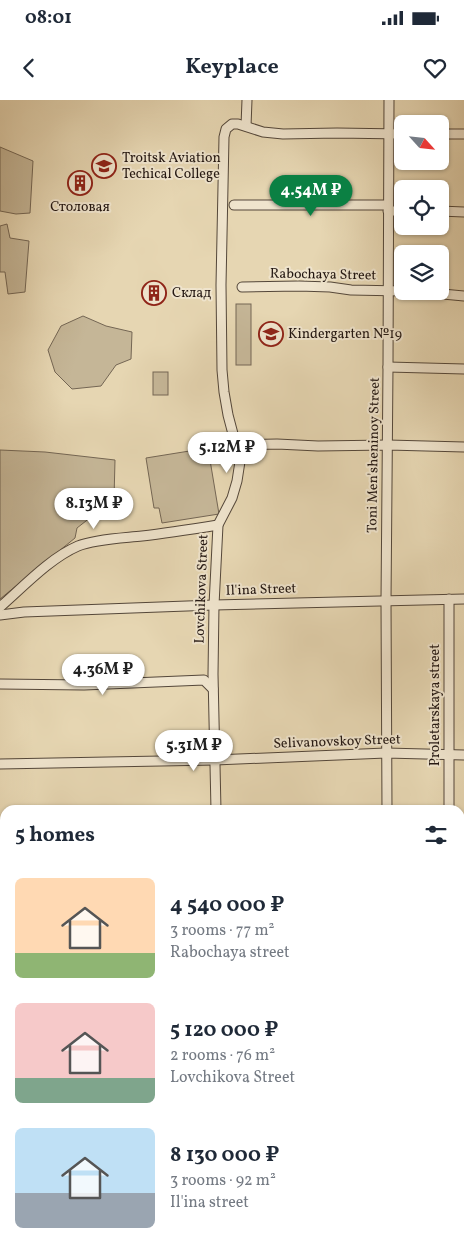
<!DOCTYPE html>
<meta charset="utf-8">
<style>
:root{--surface:#fff;--page:#f6f6f7;--text:#1f2937;--muted:#747a83;--accent:#0b8043}
body{margin:0;font-family:Vollkorn,serif;background:var(--page);color:var(--text);height:100vh;display:flex;flex-direction:column;font-size:19px;white-space:nowrap}
*{box-sizing:border-box;margin:0}
p{font-size:16px;color:var(--muted)}
.icon{flex:none;width:28px;height:28px;fill:none;stroke:currentColor;stroke-width:2;stroke-linecap:round;stroke-linejoin:round}
.map{position:relative;flex:1;overflow:hidden}
.sheet{position:absolute;left:0px;top:705px;width:465px;height:446px;display:flex;flex-direction:column;background:var(--surface);border-radius:15px 15px 0 0;box-shadow:0 1px 4px #0004}
.sheet>*{flex:none}
.needle{width:32px;rotate:117deg}
.tools{position:absolute;left:394px;top:15px;display:grid;gap:10px}
.tools a{display:grid;place-items:center;width:55px;height:55px;border-radius:8px;background:var(--surface);box-shadow:0 1px 4px #0004;font-size:25px}
.price{position:absolute;translate:-50% -42px;padding:0 11px;border-radius:18px;background:#fff;color:#222;font-size:16px;line-height:32px;filter:drop-shadow(0 1px 2px #0008)}
.price::after{content:'';position:absolute;left:50%;top:30px;width:15px;height:11px;margin-left:-8px;background:inherit;clip-path:polygon(0 0,100% 0,50% 100%)}
.price.active{background:var(--accent);color:#fff}
ul{padding:0;list-style:none}
li{display:flex;align-items:center;gap:15px;height:125px;padding:0 15px}
li span{display:grid;place-items:center;flex:none;width:140px;height:100px;border-radius:8px;color:#555}
li>.icon{margin-inline-start:auto}
span .icon{width:60px;height:60px;fill:#fffc;stroke-width:1}
li b{font-size:21px}
h2{display:flex;justify-content:space-between;align-items:center;height:60px;padding:0 15px;font-size:21px}
.status{display:flex;justify-content:space-between;align-items:center;height:35px;padding:0 25px;background:var(--surface);direction:ltr}
.status svg{height:14px;fill:currentColor}
header{display:flex;justify-content:space-between;align-items:center;height:65px;padding:0 15px;background:var(--surface);font-size:22px;font-weight:700}
.map>svg:first-child{display:block}
.green{fill:#c5b697;stroke:#746654}
.lines{fill:none;stroke-linecap:round;stroke-linejoin:round}
.minor-casing{stroke:#54473a;stroke-width:11}
.minor{stroke:#efe4cd;stroke-width:9}
.labels{text-anchor:middle;dominant-baseline:central;stroke-width:4;stroke-linejoin:round;paint-order:stroke}
.poi-label{font-size:14px;fill:#231712;stroke:#efe4cd;text-anchor:start}
.street-label{font-size:14px;fill:#231712;stroke:#efe4cd}
</style>
<div class="status"><b>08:01</b><svg viewBox="0 0 49 12"><path d="M0 12V9h3v3zM5 12V6h3v6zM10 12V3h3v9zM15 12V0h3v12zM26 1h20v11H26zM47 4h2v5h-2z"/></svg></div>
<header><svg class="icon" aria-label="back" viewBox="0 0 24 24"><path d="M15 5l-7 7 7 7"/></svg>Keyplace<svg class="icon" aria-label="heart" viewBox="0 0 24 24"><path d="M12 20l-8-8c-3-5 5-10 8-4 3-6 11-1 8 4z"/></svg></header>
<div class="map">
<svg width="464" height="1151" viewBox="0 0 464 1151">
<rect width="100%" height="100%" fill="#e6d6b2"/>
<filter id="stains"><feTurbulence type="fractalNoise" baseFrequency=".004" numOctaves="4"/><feColorMatrix values="0 0 0 0 .2 0 0 0 0 .09 0 0 0 0 .02 0 0 0 .5 -.17"/></filter>
<radialGradient id="worn" r=".72"><stop offset=".6" stop-color="#630" stop-opacity="0"/><stop offset="1" stop-color="#630" stop-opacity=".3"/></radialGradient>
<g class="green">
<polygon points="0,47 33,61 30,113 16,114 0,111"/>
<polygon points="7,124 10,138 29,141 25,192 8,194 5,172 0,172 0,126"/>
<rect x="236" y="204" width="15" height="61"/>
<polygon points="83,216 106,226 132,232 131,259 116,265 101,286 72,289 55,272 48,250 61,226"/>
<rect x="153" y="272" width="15" height="23"/>
<polygon points="208,348 219,414 162,423 159,408 154,408 146,358"/>
<polygon points="0,350 45,352 115,360 114,399 77,428 75,438 0,499"/>
</g>
<g class="lines">
<defs>
<g id="minor">
<polyline points="246,26 247,0"/>
<polyline points="440,34 464,34"/>
<polyline points="234,105 388,105"/>
<polyline points="388,111 402,111"/>
<polyline points="440,111 464,112"/>
<polyline points="242,187 299,186 330,187 351,190 402,191"/>
<polyline points="411,191 464,196"/>
<polyline points="388,267 464,269"/>
<polyline points="239,345 277,344 318,346 388,345 464,347"/>
<polyline points="449,499 449,710"/>
<path d="M 0,507 C 23,487 50,458 78,446 C 95,439 124,438 142,436 C 168,433 193,429 218,425"/>
<polyline points="0,515 24,512 214,505 464,499"/>
<polyline points="0,584 84,585 204,580 213,589"/>
<polyline points="0,664 215,660 386,653 464,655"/>
<polyline points="216,710 213,574 214,505 218,425 232,398 237,381 241,355 239,345 233,334 228,315 224,292 222,270 221,185 224,37 226,29 232,24 238,24 263,32 283,34 337,33 402,34"/>
<polyline points="387,710 386,501 388,267 389,0"/>
<polyline points="0,813 5,813"/>
<polyline points="460,982 464,982"/>
<polyline points="0,990 5,990"/>
<polyline points="452,1146 452,1151"/>
<polyline points="217,1151 217,1146"/>
</g>
</defs>
<use href="#minor" class="minor-casing"/>
<use href="#minor" class="minor"/>
</g>
<defs>
<symbol id="university-ring" viewBox="-11 -11 22 22"><circle r="9.5" fill="#efe4cd" stroke="#8f2418" stroke-width="1.5"/><path d="M0-5L7-2L0 1L-7-2ZM-4 1L0 2.5L4 1V4Q0 6-4 4Z" fill="#8f2418"/></symbol>
<symbol id="building-ring" viewBox="-11 -11 22 22"><circle r="9.5" fill="#efe4cd" stroke="#8f2418" stroke-width="1.5"/><path d="M-4-6H4V6H1V3H-1V6H-4ZM-2.5-4.3h1.7v1.8h-1.7ZM.8-4.3h1.7v1.8H.8ZM-2.5-1h1.7V.8h-1.7ZM.8-1h1.7V.8H.8Z" fill="#8f2418"/></symbol>
<symbol id="school-ring" viewBox="-11 -11 22 22"><circle r="9.5" fill="#efe4cd" stroke="#8f2418" stroke-width="1.5"/><path d="M0-5L7-2L0 1L-7-2ZM-4 1L0 2.5L4 1V4Q0 6-4 4Z" fill="#8f2418"/></symbol>
</defs>
<g fill-rule="evenodd">
<use href="#university-ring" x="90" y="52" width="28" height="28"/>
<use href="#building-ring" x="66" y="69" width="28" height="28"/>
<use href="#building-ring" x="140" y="179" width="28" height="28"/>
<use href="#school-ring" x="257" y="220" width="28" height="28"/>
</g>
<g class="labels">
<g class="poi-label">
<text x="122" y="58">Troitsk Aviation<tspan x="122" dy="16">Techical College</tspan></text>
<text x="80" y="107" text-anchor="middle">Столовая</text>
<text x="172" y="193">Склад</text>
<text x="288" y="234">Kindergarten №19</text>
</g>
<g class="street-label">
<text transform="translate(323 175) rotate(1)">Rabochaya Street</text>
<text transform="translate(374 355) rotate(-89)">Toni Men'sheninoy Street</text>
<text transform="translate(202 489) rotate(-88)">Lovchikova Street</text>
<text transform="translate(261 490) rotate(-2)">Il'ina Street</text>
<text transform="translate(435 605) rotate(-90)">Proletarskaya street</text>
<text transform="translate(337 642) rotate(-2)">Selivanovskoy Street</text>
</g>
</g>
<rect width="100%" height="100%" filter="url(#stains)"/>
<rect width="100%" height="100%" fill="url(#worn)"/>
</svg>
<div class="tools">
<a><svg class="needle" viewBox="-14 -14 28 28"><path d="M0-13l5 13h-10z" fill="#e53935"/><path d="M0 13l5-13h-10z" fill="#747a83"/></svg></a>
<a><svg class="icon" aria-label="locate" viewBox="0 0 24 24"><circle cx="12" cy="12" r="6"/><path d="M12 2v4M12 18v4M2 12h4M18 12h4"/></svg></a>
<a><svg class="icon" aria-label="layers" viewBox="0 0 24 24"><path d="M12 4l9 5-9 5-9-5zM3 14l9 5 9-5"/></svg></a>
</div>
<b class="price active" style="left:311px;top:117px">4.54M ₽</b>
<b class="price" style="left:227px;top:374px">5.12M ₽</b>
<b class="price" style="left:94px;top:430px">8.13M ₽</b>
<b class="price" style="left:103px;top:596px">4.36M ₽</b>
<b class="price" style="left:194px;top:672px">5.31M ₽</b>
<section class="sheet">
<h2>5 homes<svg class="icon" aria-label="filters" viewBox="0 0 24 24"><path d="M4 7h16M4 17h16"/><circle cx="9" cy="7" r="2"/><circle cx="15" cy="17" r="2"/></svg></h2>
<ul>
<li><span style="background:linear-gradient(#ffd9b3 75%,#8fb573 0)"><svg class="icon" aria-label="home" viewBox="0 0 24 24"><path d="M3 11l9-7 9 7M6 9v11h12V9"/></svg></span><div><b>4 540 000 ₽</b><p>3 rooms · 77 m²</p><p>Rabochaya street</p></div></li>
<li><span style="background:linear-gradient(#f6c9c9 75%,#7fa58c 0)"><svg class="icon" aria-label="home" viewBox="0 0 24 24"><path d="M3 11l9-7 9 7M6 9v11h12V9"/></svg></span><div><b>5 120 000 ₽</b><p>2 rooms · 76 m²</p><p>Lovchikova Street</p></div></li>
<li><span style="background:linear-gradient(#bfe0f5 65%,#9aa5b1 0)"><svg class="icon" aria-label="home" viewBox="0 0 24 24"><path d="M3 11l9-7 9 7M6 9v11h12V9"/></svg></span><div><b>8 130 000 ₽</b><p>3 rooms · 92 m²</p><p>Il'ina street</p></div></li>
</ul>
</section>
</div>
